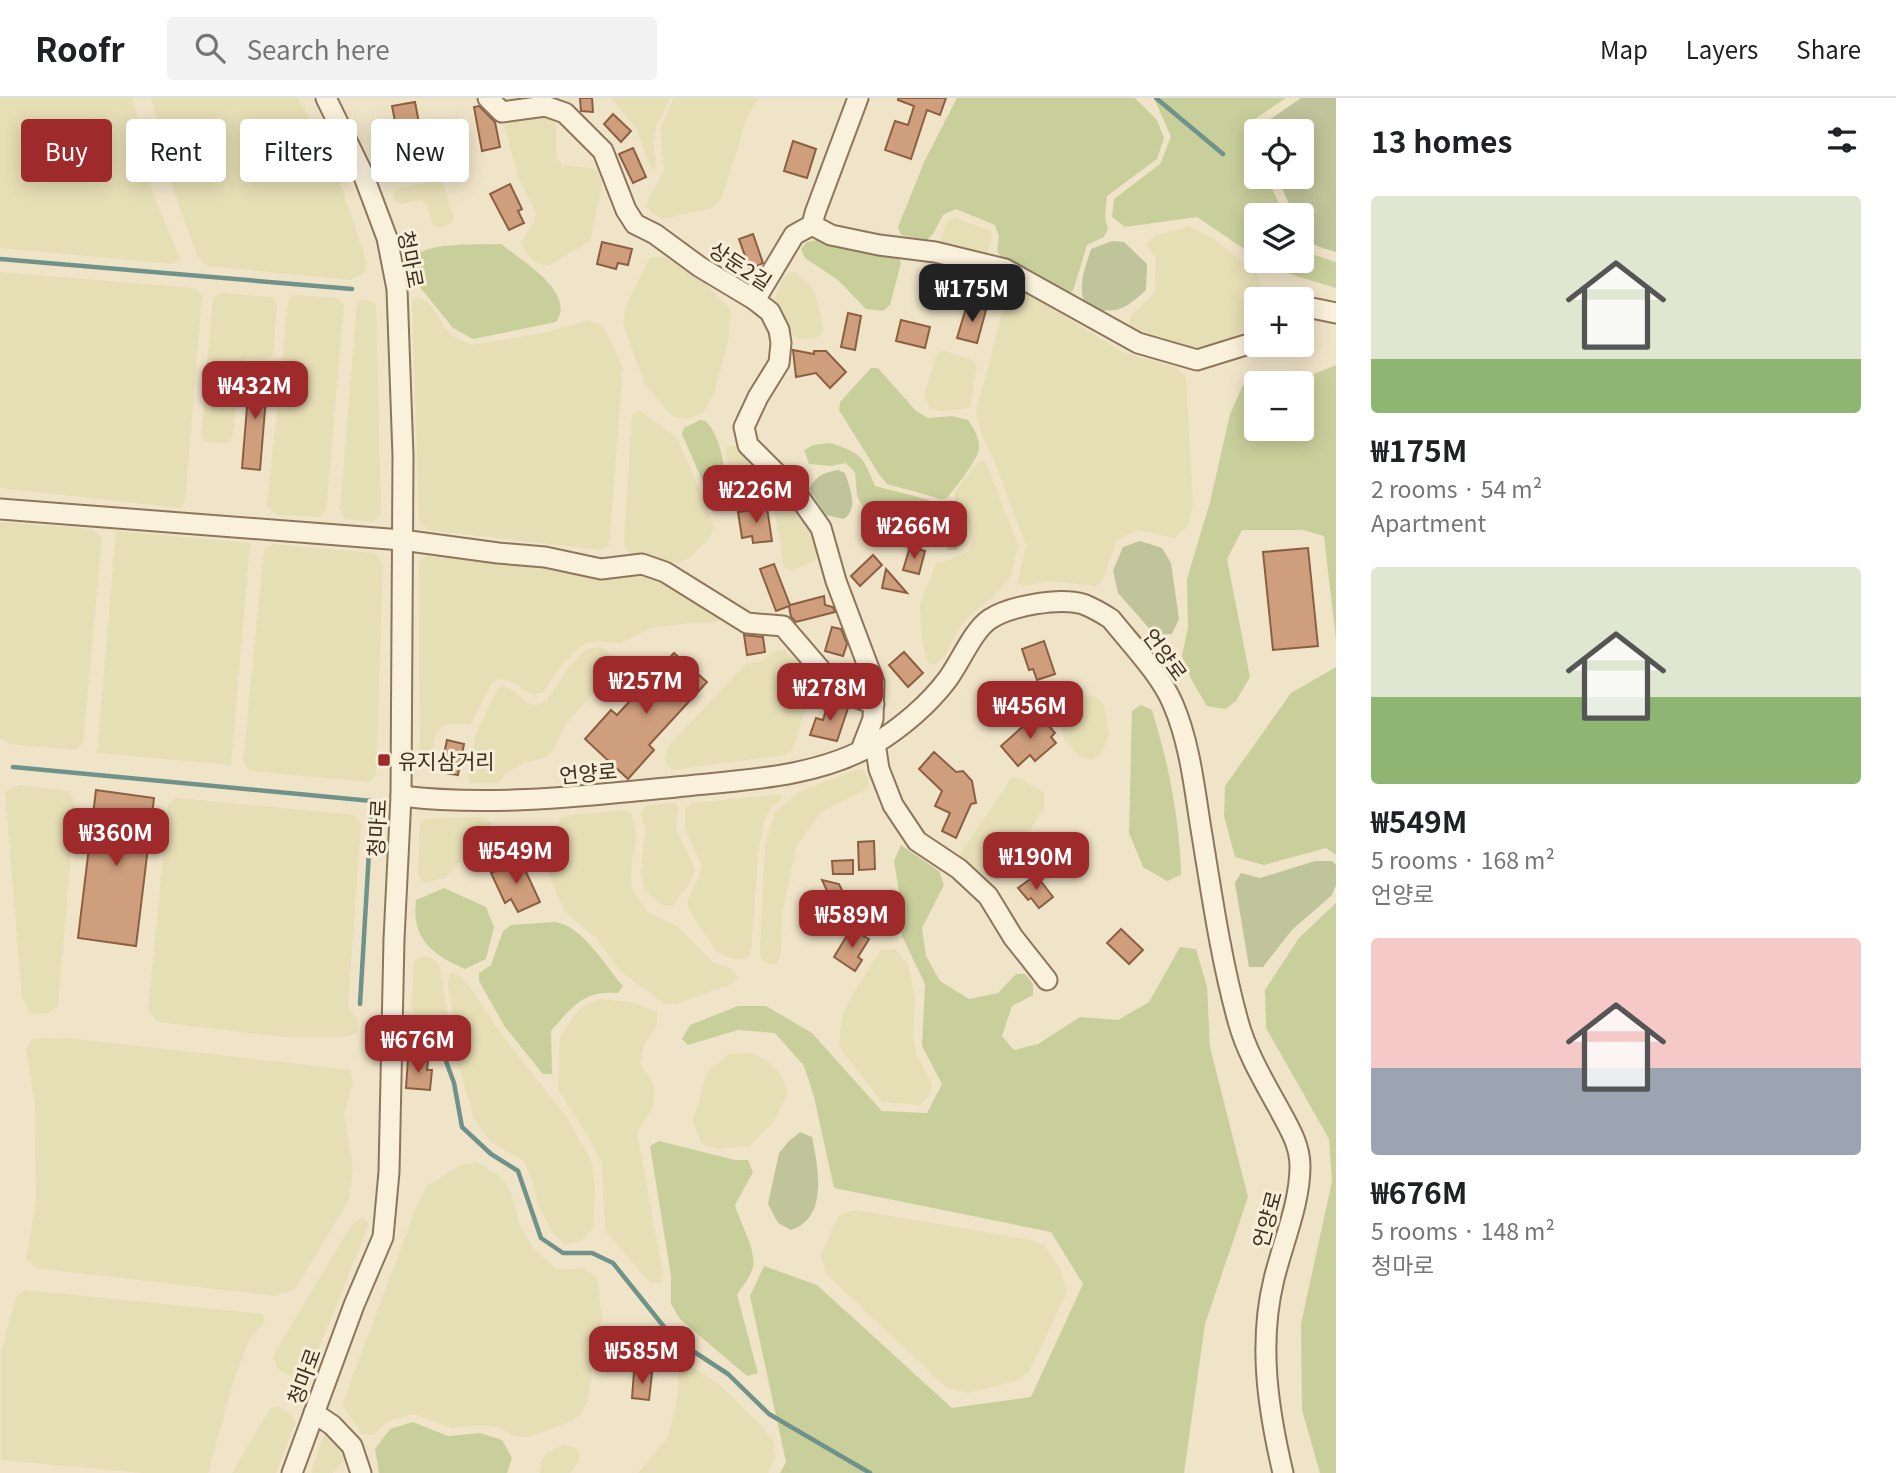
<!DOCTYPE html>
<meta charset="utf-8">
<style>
:root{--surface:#fff;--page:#f2f2f2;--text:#202124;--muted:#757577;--line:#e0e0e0;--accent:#9e2a2b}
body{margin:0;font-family:Georgia,"Noto Sans KR",serif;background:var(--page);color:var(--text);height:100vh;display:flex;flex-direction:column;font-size:26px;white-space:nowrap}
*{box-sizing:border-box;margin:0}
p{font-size:23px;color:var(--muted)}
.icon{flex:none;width:38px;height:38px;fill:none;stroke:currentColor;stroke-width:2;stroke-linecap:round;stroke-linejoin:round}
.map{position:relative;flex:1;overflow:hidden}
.drawer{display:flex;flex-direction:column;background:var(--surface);width:560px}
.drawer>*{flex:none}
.banner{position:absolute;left:21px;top:21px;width:665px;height:63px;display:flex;gap:14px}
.buttons{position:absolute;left:1244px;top:21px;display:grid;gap:14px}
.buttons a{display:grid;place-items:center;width:70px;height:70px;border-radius:7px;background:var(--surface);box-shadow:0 4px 18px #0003;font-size:35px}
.price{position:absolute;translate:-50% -60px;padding:0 16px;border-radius:14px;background:var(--accent);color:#fff;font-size:23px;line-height:46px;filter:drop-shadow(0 2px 4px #0008)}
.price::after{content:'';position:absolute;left:50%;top:42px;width:21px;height:16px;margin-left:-10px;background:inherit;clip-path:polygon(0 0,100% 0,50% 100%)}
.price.on{background:#222;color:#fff}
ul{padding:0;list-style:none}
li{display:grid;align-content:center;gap:14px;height:371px;padding:0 35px}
li span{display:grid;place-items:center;height:217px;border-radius:7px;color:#555}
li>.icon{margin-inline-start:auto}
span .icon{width:126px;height:126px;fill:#fffc;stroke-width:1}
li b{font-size:30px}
h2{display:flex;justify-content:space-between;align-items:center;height:84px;padding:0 35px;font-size:30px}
.tag{padding:0 24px;border-radius:7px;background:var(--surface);box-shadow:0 4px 18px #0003;font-size:24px;line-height:63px}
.tag.on{background:var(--accent);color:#fff}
header{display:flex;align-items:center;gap:42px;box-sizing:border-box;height:98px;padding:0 35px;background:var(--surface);border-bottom:2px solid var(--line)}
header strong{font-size:33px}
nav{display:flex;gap:38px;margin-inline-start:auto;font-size:24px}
.search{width:490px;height:63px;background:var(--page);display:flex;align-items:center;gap:18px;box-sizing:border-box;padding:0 24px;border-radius:7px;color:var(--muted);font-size:26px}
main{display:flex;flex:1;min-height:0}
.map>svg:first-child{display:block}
.farmland{fill:#e6deb5}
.green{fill:#c9cf9b;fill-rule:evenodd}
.cemetery{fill:#bfc49a}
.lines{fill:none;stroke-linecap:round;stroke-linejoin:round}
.stream{stroke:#6f938a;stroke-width:4.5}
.building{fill:#cf9f7d;stroke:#8d5f41;stroke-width:2}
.minor-casing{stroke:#8d765c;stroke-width:23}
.minor{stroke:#faf1dc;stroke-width:19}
.poi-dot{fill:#9e2a2b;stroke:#f7eed8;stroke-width:2.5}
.labels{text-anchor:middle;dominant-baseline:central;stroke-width:6;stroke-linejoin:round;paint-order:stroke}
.street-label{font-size:21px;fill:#3d2e20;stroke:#f7eed8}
.poi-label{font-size:21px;fill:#3d2e20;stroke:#f7eed8;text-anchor:start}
</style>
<header>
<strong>Roofr</strong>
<div class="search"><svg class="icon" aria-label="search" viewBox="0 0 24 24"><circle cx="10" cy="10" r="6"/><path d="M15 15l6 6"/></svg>Search here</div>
<nav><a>Map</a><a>Layers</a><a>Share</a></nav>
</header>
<main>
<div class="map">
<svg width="1336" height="1375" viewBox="0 0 1336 1375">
<rect width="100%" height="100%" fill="#f0e4c8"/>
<g class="farmland">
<polygon points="0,0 133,0 152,93 180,161 173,166 0,150"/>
<polygon points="151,0 298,0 332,60 366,163 365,174 351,182 207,168 198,159 175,97"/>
<polygon points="611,0 670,0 656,29 654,49 656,69 653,72 650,68 636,30"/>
<polygon points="674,0 759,0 747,20 721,101 712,110 662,121 652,115 646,107 664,72 660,30"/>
<polygon points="533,18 551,18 556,23 556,60 563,68 593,70 598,74 602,87 590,143 548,168 536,165 524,153 521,143 535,123 535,113 519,81 505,30 508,22"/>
<polygon points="439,82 443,86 454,121 450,126 439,130 432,126 426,106 420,102 402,106 396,104 393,96 397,91"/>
<polygon points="954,119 990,133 992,138 988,153 982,157 943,147 941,140 947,124"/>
<polygon points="1190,128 1212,140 1257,175 1265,201 1256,201 1256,221 1254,226 1234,239 1193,250 1143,240 1130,228 1130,219 1155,194 1156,160 1146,146 1155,138"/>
<polygon points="650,159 665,159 706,186 730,212 728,245 713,297 703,315 687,322 672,318 644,285 623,225 627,205"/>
<polygon points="0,174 194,190 202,197 185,404 180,410 0,390"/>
<polygon points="790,174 795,174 810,187 816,198 824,232 817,240 797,241 790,235 774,202 783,180"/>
<polygon points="1012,190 1022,192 1123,254 1177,270 1186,279 1193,408 1188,428 1174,440 1138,432 1116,443 1102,484 1096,488 1048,483 1024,488 1017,485 1026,448 993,360 982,338 976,314 1006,201"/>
<polygon points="221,195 273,199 277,207 273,257 265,262 247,261 240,267 233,338 227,345 205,344 201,337 213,199"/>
<polygon points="294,197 337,200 344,206 326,413 318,419 277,417 267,409 288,203"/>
<polygon points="418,200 428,204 450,237 472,247 539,236 590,222 603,228 623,270 609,447 600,452 428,432 419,424 412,203"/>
<polygon points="365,201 376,206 381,416 373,424 345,421 340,411 357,205"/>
<polygon points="944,253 972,262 977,268 970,310 941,313 930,310 924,298 937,256"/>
<polygon points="641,313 677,340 703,399 714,430 708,442 689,460 678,465 629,454 624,446 632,316"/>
<polygon points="730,347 737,349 767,391 763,396 739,399 733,393 725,351"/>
<polygon points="982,363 987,367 1018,447 1011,478 996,496 967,520 957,533 945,558 934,567 927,563 922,542 920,505 936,466 968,454 972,446 969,428 954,404 955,394 974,368"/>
<polygon points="775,395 782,398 808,428 817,455 816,462 792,473 784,469 772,398"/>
<polygon points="0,424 91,431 102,439 83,646 75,652 9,646 0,640"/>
<polygon points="116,433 250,445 231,667 97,655"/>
<polygon points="273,446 374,455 383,465 376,677 369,684 250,673 243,664 264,451"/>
<polygon points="426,458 544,468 604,481 640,476 655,479 720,516 720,522 714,525 691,525 651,530 621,545 596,543 582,547 564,564 543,594 533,597 507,582 498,581 491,586 471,626 448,626 441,630 434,641 431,668 425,670 420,665 419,463"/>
<polygon points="598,549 607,552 612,560 613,572 566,626 552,654 544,660 524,665 506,676 498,685 470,685 468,679 476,635 497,592 503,588 510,590 528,605 537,607 547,602 569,569 586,551"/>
<polygon points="784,552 825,588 825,594 804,615 793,651 785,657 672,672 665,663 668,648 746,566 761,564 776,553"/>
<polygon points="1080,598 1095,598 1104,606 1109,636 1101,656 1091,662 1079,658 1065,642 1056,615 1062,603"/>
<polygon points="855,672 863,672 869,683 867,691 821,714 796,749 782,816 781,855 777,866 768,866 761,861 760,851 765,746 775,715 799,694"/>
<polygon points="1012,679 1021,681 1044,694 1044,710 998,781 990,781 960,760 962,753"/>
<polygon points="20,687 70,693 75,708 58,908 48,915 32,916 22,900 5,694"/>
<polygon points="781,696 781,702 771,709 764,722 758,758 751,856 744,861 733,861 718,855 689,813 687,804 699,779 701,766 685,731 685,710 693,705"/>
<polygon points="177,700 355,717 361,725 348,909 358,922 357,935 346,939 284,939 158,924 148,913 168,706"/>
<polygon points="675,704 678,711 676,732 695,770 690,785 673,807 663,808 645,792 641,773 645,732 641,715 646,708"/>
<polygon points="626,712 632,717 637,738 632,764 631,790 648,814 678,829 713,864 733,872 738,880 729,887 676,906 665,906 619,872 597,841 564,813 546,770 560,721 569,717"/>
<polygon points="481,719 491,724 489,734 445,780 424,785 418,778 420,725 426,721"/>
<polygon points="895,851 908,866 915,900 913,939 917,957 932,986 929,998 920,1007 882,1004 839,949 842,918 852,897 881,852"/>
<polygon points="422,858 433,860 440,869 448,920 445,930 439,934 415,918 411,910 414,864"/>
<polygon points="450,874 460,877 471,890 499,933 568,1021 592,1064 595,1089 593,1131 582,1142 566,1147 552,1135 539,1109 531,1079 524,1064 490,1043 474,1021 460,972 445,941 451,934 454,921 448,889"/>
<polygon points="600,901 632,904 657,914 657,927 643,949 641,966 654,988 653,1009 637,1035 663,1176 660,1185 650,1185 605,1132 602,1067 591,1043 558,992 560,939 579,911"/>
<polygon points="68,940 350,972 353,986 344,1016 353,1070 349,1102 295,1191 276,1198 36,1170 26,1161 36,1105 35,1005 26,950 32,941"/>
<polygon points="752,955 768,963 783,980 788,995 773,1025 749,1048 719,1051 701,1045 693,1023 707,974 729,956"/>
<polygon points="476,1064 499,1077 511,1094 520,1128 534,1151 558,1172 583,1170 597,1180 602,1218 587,1303 580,1317 571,1324 528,1339 514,1338 498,1329 480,1327 452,1330 413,1316 388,1323 373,1337 362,1336 342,1307 418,1105 427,1088 461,1067"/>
<polygon points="855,1112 1031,1142 1044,1147 1061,1172 1067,1194 1029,1274 1016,1283 968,1295 946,1289 827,1177 821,1157 838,1118"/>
<polygon points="363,1119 369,1126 308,1277 295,1281 278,1271 273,1258 352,1126"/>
<polygon points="25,1192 263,1216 265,1224 250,1240 235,1278 208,1375 143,1375 1,1362 1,1255 16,1198"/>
<polygon points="686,1265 720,1287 763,1329 774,1345 775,1362 768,1375 638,1375 668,1339 678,1296 678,1271"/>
<polygon points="278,1308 291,1317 296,1323 276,1375 232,1375 270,1311"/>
<polygon points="325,1334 331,1334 348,1359 332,1375 313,1375 311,1374"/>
<polygon points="563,1347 574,1349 580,1355 580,1362 570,1375 540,1375 541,1365 546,1355"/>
</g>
<g class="green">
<polygon points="957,0 1135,0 1157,22 1164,40 1157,61 1107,98 1105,119 1108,131 1104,139 1087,147 1073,193 1067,196 1002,160 997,153 999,139 995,127 956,111 943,117 933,136 927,142 901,137 898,129 925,62"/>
<polygon points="1154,0 1286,0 1252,23 1250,39 1256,54 1256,79 1267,79 1284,117 1256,117 1256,159 1197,119 1125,129 1112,119 1114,101 1160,66 1171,39"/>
<polygon points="817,142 898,159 901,165 890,207 883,213 866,211 838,182 805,160 801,151 807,144"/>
<path d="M 501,146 C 521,162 577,195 556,224 L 473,241 L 453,230 L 415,183 L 410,162 C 424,143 478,147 501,146 Z"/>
<polygon points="1302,153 1336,164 1336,190 1277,172 1263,163 1302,163"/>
<path d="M 1336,267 L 1336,542 L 1324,438 L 1303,432 L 1242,432 L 1227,461 L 1250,579 L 1236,603 L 1225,611 L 1207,608 L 1192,583 L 1182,558 L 1188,529 L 1187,481 L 1210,404 L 1230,316 L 1243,287 L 1257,279 L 1294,284 ZM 1256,285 L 1302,285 L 1302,331 L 1256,331 Z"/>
<path d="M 871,270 L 878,270 L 916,313 L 928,320 L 953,318 L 968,322 C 973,330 979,338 979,348 C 980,361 955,389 947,400 L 941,401 L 887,386 L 880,378 L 839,312 L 840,304 Z"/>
<path d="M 700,322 L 706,323 C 724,343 724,374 728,400 L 725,407 L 717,410 L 712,405 L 682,336 L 684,330 Z"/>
<path d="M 830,345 C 861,355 863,358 875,388 C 899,395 931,399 951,414 C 960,421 963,434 965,444 L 956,452 L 948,452 L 932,423 C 910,417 887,420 865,413 L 857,398 L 855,374 L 846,365 L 831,368 L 809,366 L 804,352 L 814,347 Z"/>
<polygon points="1336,569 1336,757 1326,750 1264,767 1235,759 1224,718 1225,688 1291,595"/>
<path d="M 1141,607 L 1152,612 C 1168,664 1180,722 1181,777 L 1167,783 L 1143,769 L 1129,735 L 1132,613 Z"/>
<polygon points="901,747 939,773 944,787 922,830 926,858 940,883 969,901 998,895 1016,876 1025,876 1033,886 1033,897 1012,908 1002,938 1014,952 1038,946 1080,919 1118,922 1149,904 1180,849 1196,851 1207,889 1210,949 1248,1099 1205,1226 1184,1375 780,1375 786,1364 750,1198 764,1168 817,1187 952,1310 1031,1299 1083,1186 1051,1134 834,1090 814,999 804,968 775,935 738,932 688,947 682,941 690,927 738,908 766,908 812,935 882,1013 927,1015 942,986 922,948 925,886 902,838 903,818 894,763"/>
<path d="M 444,790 L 486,809 L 494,829 L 486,861 L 465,871 C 432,857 411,840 416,802 Z"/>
<polygon points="1336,805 1336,1375 1320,1375 1302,1312 1301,1226 1332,1083 1329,1041 1266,930 1265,892 1299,840"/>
<path d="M 554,824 C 583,827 605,868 623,888 L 618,895 C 583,892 572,909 551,933 L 552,976 L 543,976 L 505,929 L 479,883 L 479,875 L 491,867 L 503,833 L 511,827 Z"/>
<path d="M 659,1043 L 735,1062 L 748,1062 L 753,1074 L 735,1107 C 740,1125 759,1157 752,1172 C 749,1181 742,1189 737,1197 L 758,1275 L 747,1278 L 680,1221 L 671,1206 L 671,1178 L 650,1048 Z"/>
<polygon points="413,1324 448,1338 480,1335 502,1342 512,1360 507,1375 379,1375 375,1351 390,1331"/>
</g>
<g class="cemetery">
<path d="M 1301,0 L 1336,0 L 1336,154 C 1312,147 1302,145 1302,117 L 1294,117 L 1277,79 L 1302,79 L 1302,33 L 1260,33 L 1263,26 Z"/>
<path d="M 1112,143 L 1124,144 L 1147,166 L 1146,192 C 1124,212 1118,216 1087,210 C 1076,190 1085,171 1091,151 Z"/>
<path d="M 838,372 L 845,375 C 850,390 859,410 844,421 L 826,417 L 809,391 C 817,377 823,375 838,372 Z"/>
<polygon points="1140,443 1162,450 1171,465 1179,521 1172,536 1155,537 1118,495 1113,473 1123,449"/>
<polygon points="1315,763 1332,763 1336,767 1336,787 1332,797 1292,832 1263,869 1249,869 1235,785 1241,775 1260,780"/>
<path d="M 800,1034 L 812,1039 C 818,1069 829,1120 791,1132 L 778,1125 L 768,1106 L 779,1055 L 789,1043 Z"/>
</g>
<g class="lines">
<g class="stream">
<polyline points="1156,0 1223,56"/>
<polyline points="0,161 352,191"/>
<polyline points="13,669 372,703 360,906"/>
<polyline points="423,935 443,955 454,985 462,1029 491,1056 518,1073 541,1140 563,1155 592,1155 613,1165 673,1240 728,1276 769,1316 870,1375"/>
</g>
</g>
<g class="building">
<polygon points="580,0 592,0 593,14 581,13"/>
<polygon points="898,0 946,0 940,17 927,12 911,61 885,52 895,23 908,27 914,8 898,2"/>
<polygon points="415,4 420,30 429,28 443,73 430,77 428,70 423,71 414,41 409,42 407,31 397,33 392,8"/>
<polygon points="479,8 495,24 500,49 482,53 474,9"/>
<polygon points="613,16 631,33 621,44 604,26"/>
<polygon points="793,43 816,51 807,80 784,73"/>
<polygon points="633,50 646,79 633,85 619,56"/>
<polygon points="510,86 522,111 518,113 524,125 509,132 490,96"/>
<polygon points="753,136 763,165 750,172 739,141"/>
<polygon points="602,144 632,151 628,167 618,165 616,171 597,166"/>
<polygon points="942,168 958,172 951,197 935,192"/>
<polygon points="967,207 986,212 977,245 957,240"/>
<polygon points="848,215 861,218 855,252 841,249"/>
<polygon points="901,222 930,229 925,250 896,243"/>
<polygon points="793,252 814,256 814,253 826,253 846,274 830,290 816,275 796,279"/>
<polygon points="250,273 268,275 260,372 242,370"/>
<polygon points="767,410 772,443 753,445 752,438 742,440 738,414"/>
<polygon points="910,449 925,453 919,476 903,472"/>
<polygon points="1308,450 1318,548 1273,552 1263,454"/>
<polygon points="873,457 882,467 860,488 851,478"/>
<polygon points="774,466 790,507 824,498 825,507 833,509 835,514 796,524 791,519 789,508 776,513 760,471"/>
<polygon points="886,471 907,495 882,490"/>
<polygon points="832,529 841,531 847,546 843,558 825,553"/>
<polygon points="744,537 763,539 765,554 747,557"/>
<polygon points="1044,543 1055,576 1037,582 1033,571 1029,572 1022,551"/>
<polygon points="904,554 923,575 908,589 889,567"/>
<polygon points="674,555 707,584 649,647 654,652 628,681 585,641 611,612 617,617"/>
<polygon points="832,603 848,610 837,643 810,637 816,620 823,622 826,612 829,613"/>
<polygon points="1038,615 1055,635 1051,639 1056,645 1035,663 1030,657 1018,668 1001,648"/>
<polygon points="447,642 464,646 458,677 440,674"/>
<polygon points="934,654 956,674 963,673 972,683 976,705 971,706 956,740 942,733 950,715 935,708 942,693 919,671"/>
<polygon points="96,692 154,700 136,848 78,840"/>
<polygon points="874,743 875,771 859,772 858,744"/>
<polygon points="520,761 540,804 518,814 511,801 505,805 491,775"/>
<polygon points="853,762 853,776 833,776 832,763"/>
<polygon points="1036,777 1053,799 1039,810 1031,800 1028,802 1018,790"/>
<polygon points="822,782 839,786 849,806 843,826 826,833 820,820 836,812"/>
<polygon points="851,831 869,841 858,859 862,862 855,873 834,859"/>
<polygon points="1121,831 1143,852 1129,866 1107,845"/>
<polygon points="408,961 428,963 427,972 432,972 430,992 406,990"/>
<polygon points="634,1274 652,1275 649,1302 632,1300"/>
</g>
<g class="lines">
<defs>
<g id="minor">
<polyline points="488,0 502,14 545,8 565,15 603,53 626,112 635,126 655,136 700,169 755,202 770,214 779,232 781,245 779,265 758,299 744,329 748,347 797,396 821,430 836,483 874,584 873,621 861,652"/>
<polyline points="812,127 815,115 858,0"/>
<polyline points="755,202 794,137 812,127 831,137 879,147 935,154 1005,171 1138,245 1197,262 1252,245 1256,242"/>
<polyline points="1302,208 1336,215"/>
<polyline points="0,411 402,442 498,455 545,459 601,471 642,466 665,474 747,525 783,528 826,578 849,597 874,606"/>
<polyline points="875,645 879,671 893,707 917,743 959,771 988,798 1013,839 1047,882"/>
<path d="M 401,698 C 492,709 584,698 676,689 C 742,682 818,680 876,645 C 902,629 929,606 947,582 C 960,565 973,532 990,521 C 1010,508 1059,499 1083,506 C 1093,510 1102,515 1111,521 C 1131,546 1161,577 1173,606 C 1189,643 1194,686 1200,725 C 1211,791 1220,858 1238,923 C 1246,953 1263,982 1278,1009 C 1288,1028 1300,1046 1300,1068 C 1300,1106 1283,1144 1274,1181 C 1258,1246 1268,1311 1283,1375"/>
<polyline points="314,1315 332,1327 352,1348 361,1375"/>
<polyline points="292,1375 354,1207 383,1139 389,1074 394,841 401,698 403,358 397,191 387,140 363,76 326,0"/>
</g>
</defs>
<use href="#minor" class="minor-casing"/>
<use href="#minor" class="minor"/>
</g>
<rect class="poi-dot" x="377" y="655" width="14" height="14" rx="3.5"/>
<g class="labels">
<g class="street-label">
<text transform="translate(412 161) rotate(79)">청마로</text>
<text transform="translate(741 167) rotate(33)">상둔2길</text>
<text transform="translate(1166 556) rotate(54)">언양로</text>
<text transform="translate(588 674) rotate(-5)">언양로</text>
<text transform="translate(376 730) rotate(-87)">청마로</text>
<text transform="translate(1266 1121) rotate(-75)">언양로</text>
<text transform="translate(303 1278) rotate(-70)">청마로</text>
</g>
<g class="poi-label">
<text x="398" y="662">유지삼거리</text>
</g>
</g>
</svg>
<div class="buttons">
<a><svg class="icon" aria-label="locate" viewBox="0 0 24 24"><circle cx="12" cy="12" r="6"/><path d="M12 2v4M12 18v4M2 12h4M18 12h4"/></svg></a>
<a><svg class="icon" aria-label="layers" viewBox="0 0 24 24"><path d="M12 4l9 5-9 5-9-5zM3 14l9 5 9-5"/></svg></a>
<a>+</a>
<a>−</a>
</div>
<b class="price on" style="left:972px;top:226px">₩175M</b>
<b class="price" style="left:255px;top:323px">₩432M</b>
<b class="price" style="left:756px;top:427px">₩226M</b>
<b class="price" style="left:914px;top:463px">₩266M</b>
<b class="price" style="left:646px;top:618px">₩257M</b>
<b class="price" style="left:830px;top:625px">₩278M</b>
<b class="price" style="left:1030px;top:643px">₩456M</b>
<b class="price" style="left:116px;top:770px">₩360M</b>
<b class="price" style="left:516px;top:788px">₩549M</b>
<b class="price" style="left:1036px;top:794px">₩190M</b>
<b class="price" style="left:852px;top:852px">₩589M</b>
<b class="price" style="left:418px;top:977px">₩676M</b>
<b class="price" style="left:642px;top:1288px">₩585M</b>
<div class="banner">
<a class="tag on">Buy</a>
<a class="tag">Rent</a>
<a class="tag">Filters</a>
<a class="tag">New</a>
</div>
</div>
<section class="drawer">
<h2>13 homes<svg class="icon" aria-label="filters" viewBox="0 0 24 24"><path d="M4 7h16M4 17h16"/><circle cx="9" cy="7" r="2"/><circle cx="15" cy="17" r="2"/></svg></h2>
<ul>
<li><span style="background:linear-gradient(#dfe7d0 75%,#8fb573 0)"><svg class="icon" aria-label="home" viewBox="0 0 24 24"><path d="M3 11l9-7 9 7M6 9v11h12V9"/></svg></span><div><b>₩175M</b><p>2 rooms · 54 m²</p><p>Apartment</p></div></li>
<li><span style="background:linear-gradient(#dfe7d0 60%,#8fb573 0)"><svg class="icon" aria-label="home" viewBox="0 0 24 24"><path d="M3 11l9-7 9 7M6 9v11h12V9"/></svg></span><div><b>₩549M</b><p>5 rooms · 168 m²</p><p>언양로</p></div></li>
<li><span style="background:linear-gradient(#f6c9c9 60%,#9aa5b1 0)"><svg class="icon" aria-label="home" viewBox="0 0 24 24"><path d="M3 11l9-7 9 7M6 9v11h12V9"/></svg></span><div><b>₩676M</b><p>5 rooms · 148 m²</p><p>청마로</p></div></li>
</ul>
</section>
</main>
